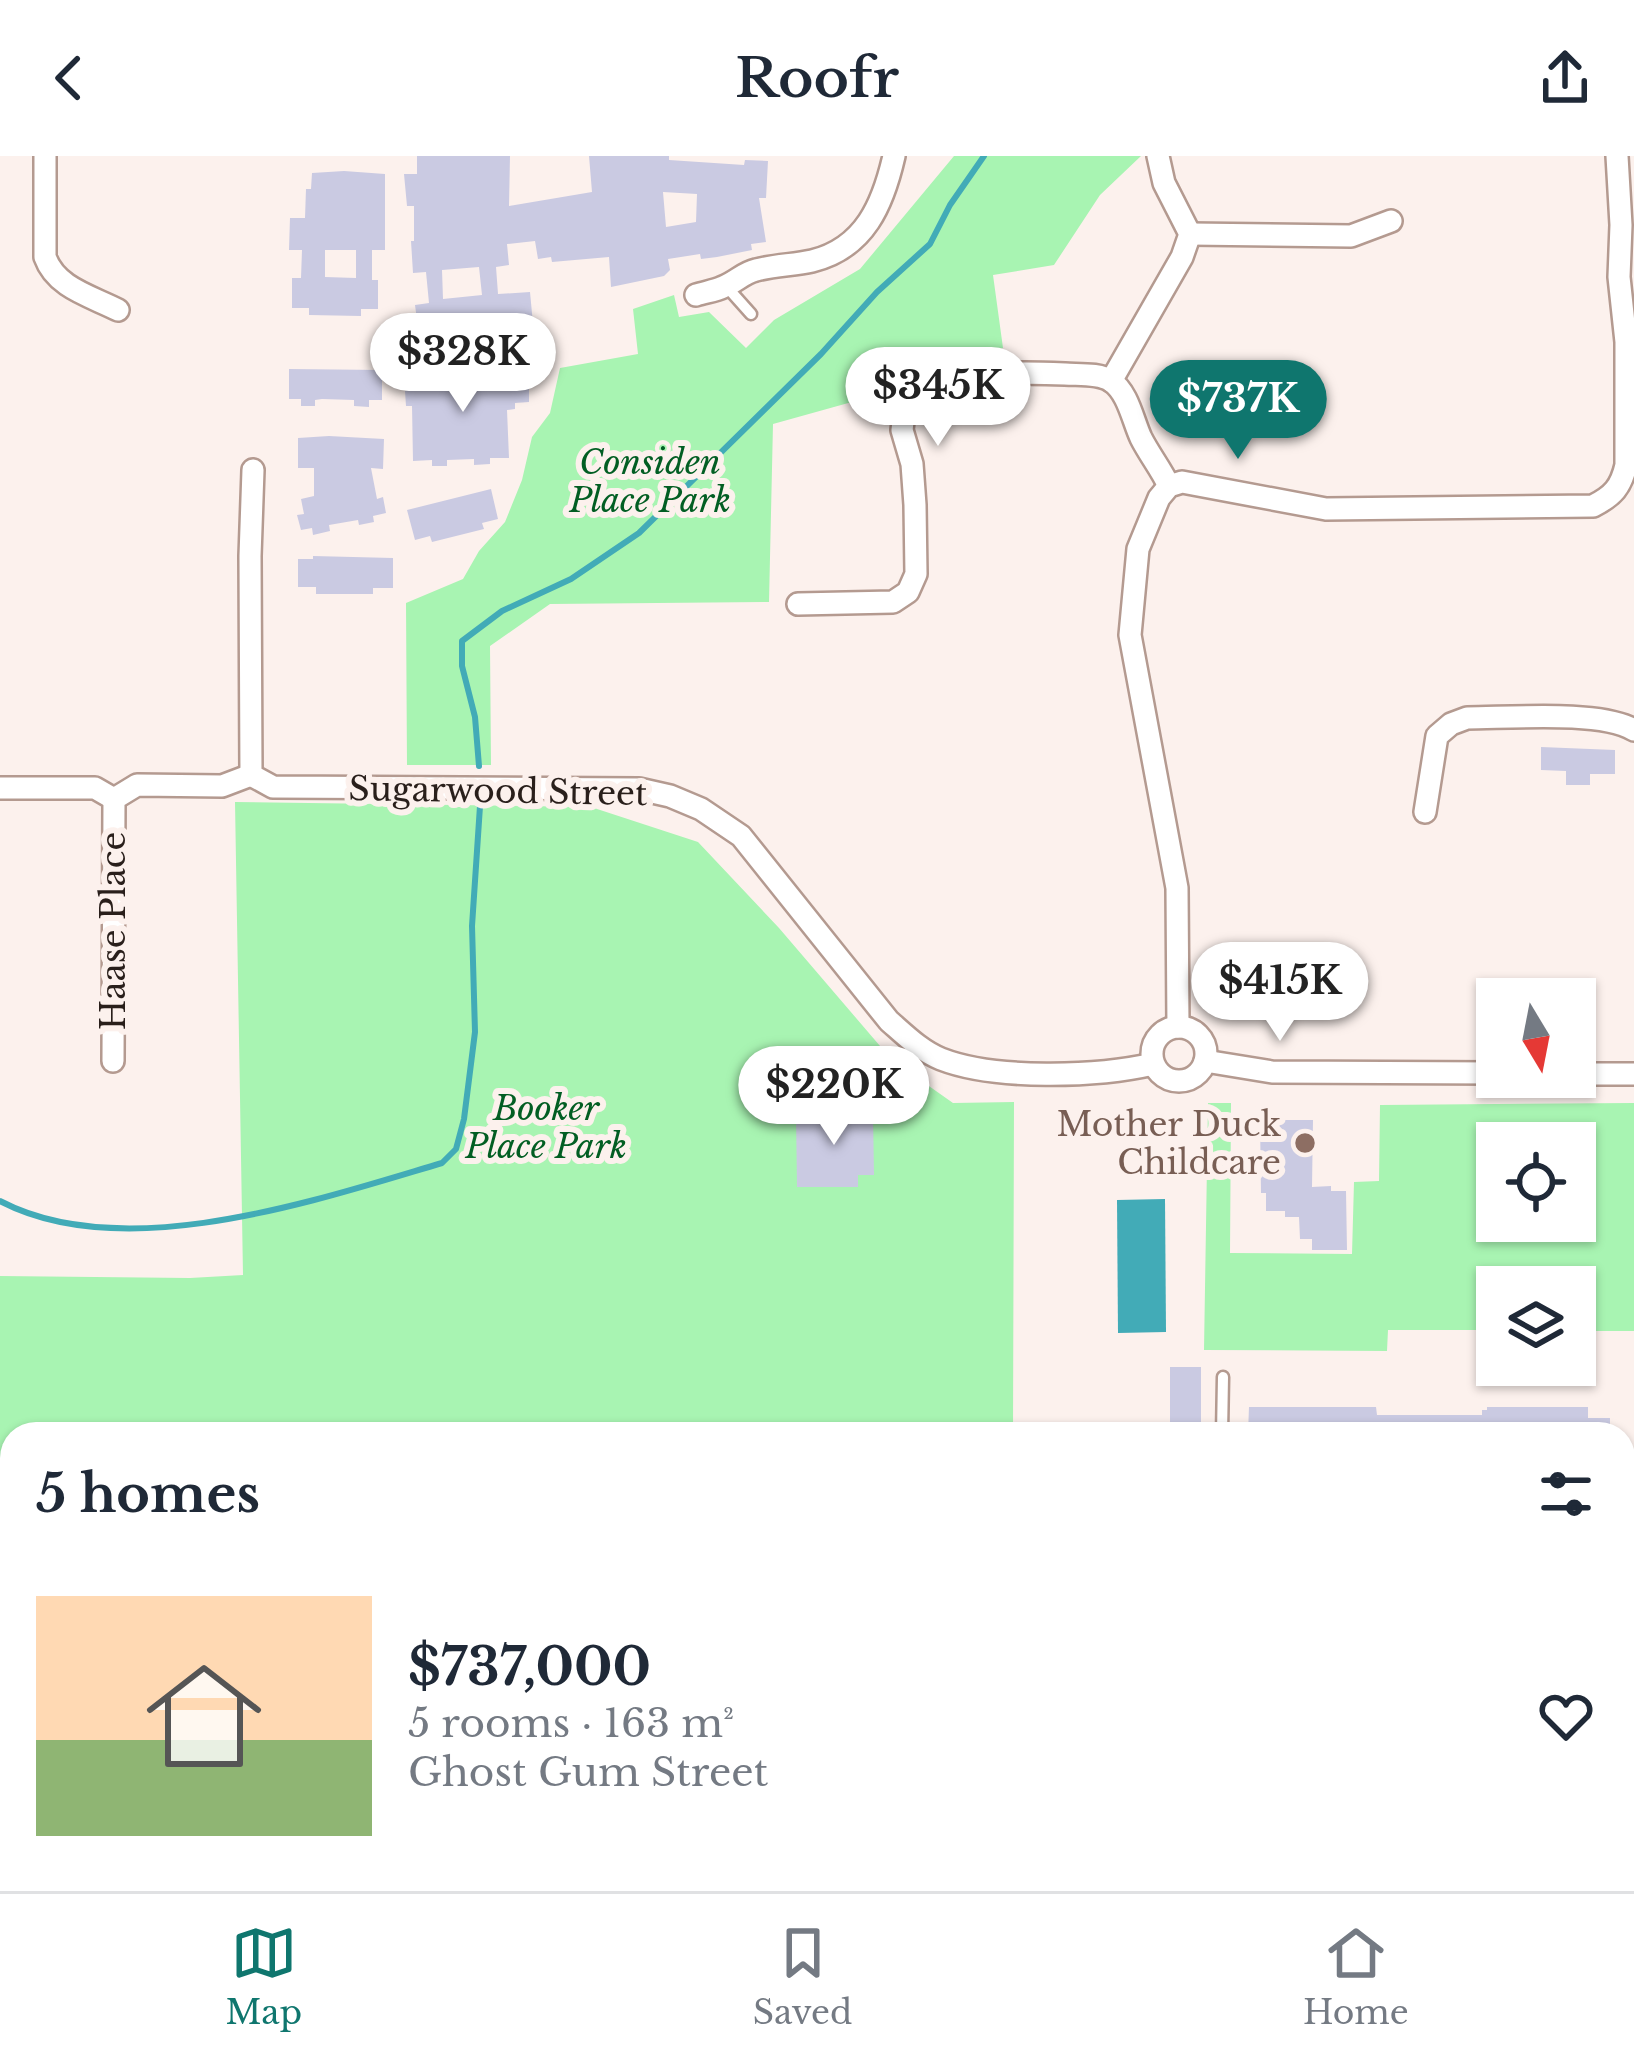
<!DOCTYPE html>
<meta charset="utf-8">
<style>
:root{--surface:#fff;--page:#f2f2f3;--text:#1f2937;--muted:#747a83;--line:#e0e1e3;--accent:#0f766e}
body{margin:0;font-family:"Libre Baskerville",serif;background:var(--page);color:var(--text);height:100vh;display:flex;flex-direction:column;font-size:45px;white-space:nowrap}
*{box-sizing:border-box;margin:0}
p{font-size:39px;color:var(--muted)}
.icon{flex:none;width:66px;height:66px;fill:none;stroke:currentColor;stroke-width:2;stroke-linecap:round;stroke-linejoin:round}
.map{position:relative;flex:1;overflow:hidden}
.panel{position:absolute;left:0px;top:1266px;width:1635px;height:471px;display:flex;flex-direction:column;background:var(--surface);border-radius:36px 36px 0 0;box-shadow:0 3px 9px #0004}
.panel>*{flex:none}
.needle{width:78px;rotate:170deg}
.fabs{position:absolute;left:1476px;top:822px;display:grid;gap:24px}
.fabs a{display:grid;place-items:center;width:120px;height:120px;border-radius:0px;background:var(--surface);box-shadow:0 3px 9px #0004;font-size:60px}
.price{position:absolute;translate:-50% -102px;padding:0 27px;border-radius:42px;background:#fff;color:#222;font-size:39px;line-height:78px;filter:drop-shadow(0 3px 6px #0008)}
.price::after{content:'';position:absolute;left:50%;top:72px;width:36px;height:27px;margin-left:-18px;background:inherit;clip-path:polygon(0 0,100% 0,50% 100%)}
.price.selected{background:var(--accent);color:#fff}
ul{padding:0;list-style:none}
li{display:flex;align-items:center;gap:36px;height:300px;padding:0 36px}
li span{display:grid;place-items:center;flex:none;width:336px;height:240px;border-radius:0px;color:#555}
li>.icon{margin-inline-start:auto}
span .icon{width:144px;height:144px;fill:#fffc;stroke-width:1}
li b{font-size:51px}
h2{display:flex;justify-content:space-between;align-items:center;height:144px;padding:0 36px;font-size:51px}
header{display:flex;justify-content:space-between;align-items:center;height:156px;padding:0 36px;background:var(--surface);font-size:54px;font-weight:600}
.menu{display:flex;justify-content:space-around;align-items:center;height:168px;border-top:3px solid var(--line);background:var(--surface);font-size:33px;color:var(--muted)}
.menu a{display:grid;justify-items:center;gap:6px}
.menu .selected{color:var(--accent)}
.map>svg:first-child{display:block}
.green{fill:#a8f4b2;fill-rule:evenodd}
.water{fill:#42abb7}
.lines{fill:none;stroke-linecap:round;stroke-linejoin:round}
.stream{stroke:#42abb7;stroke-width:6}
.building{fill:#cacae2;fill-rule:evenodd}
.lane-casing{stroke:#b49a90;stroke-width:15}
.street-casing{stroke:#b49a90;stroke-width:26}
.lane{stroke:#fff;stroke-width:10}
.street{stroke:#fff;stroke-width:21}
.education-dot{fill:#8d6e63;stroke:#fcf1ed;stroke-width:4.5}
.labels{text-anchor:middle;dominant-baseline:central;stroke-width:12;stroke-linejoin:round;paint-order:stroke}
.park-label{font-size:33px;font-style:italic;fill:#025e23;stroke:#fcf1ed}
.street-label{font-size:33px;fill:#291f1b;stroke:#fcf1ed}
.education-label{font-size:33px;fill:#785e54;stroke:#fcf1ed;text-anchor:end}
</style>
<header><svg class="icon" aria-label="back" viewBox="0 0 24 24"><path d="M15 5l-7 7 7 7"/></svg>Roofr<svg class="icon" aria-label="share" viewBox="0 0 24 24"><path d="M12 15V3M7 8l5-5 5 5M5 13v7h14v-7"/></svg></header>
<div class="map">
<svg width="1634" height="1735" viewBox="0 0 1634 1735">
<rect width="100%" height="100%" fill="#fcf1ed"/>
<g class="green">
<polygon points="954,0 1141,0 1100,39 1054,109 993,119 1003,192 910,216 877,239 773,268 769,446 550,448 490,490 491,609 407,609 406,447 463,423 479,395 505,366 522,324 532,281 550,257 560,212 638,198 633,153 674,139 679,161 709,156 746,192 774,164 860,113"/>
<polygon points="235,646 591,651 698,686 779,772 892,904 953,947 1014,946 1013,1278 12,1278 12,1725 442,1725 435,1735 25,1735 0,1721 0,1120 190,1122 243,1119"/>
<path d="M 1208,947 L 1231,947 L 1230,1097 L 1352,1098 L 1354,1026 L 1379,1025 L 1380,949 L 1634,947 L 1634,1175 L 1575,1175 L 1575,1131 L 1497,1131 L 1497,1174 L 1388,1174 L 1387,1195 L 1204,1194 ZM 1497,987 L 1575,987 L 1575,1065 L 1497,1065 Z"/>
</g>
<polygon class="water" points="1165,1043 1166,1176 1118,1177 1117,1044"/>
<g class="lines">
<g class="stream">
<polyline points="479,610 475,561 462,510 462,485 502,455 571,423 639,377 821,198 877,136 930,88 950,49 984,0"/>
<path d="M 0,1045 C 124,1110 317,1044 442,1007 L 456,993 L 464,963 L 475,876 L 472,770 L 480,650"/>
</g>
</g>
<g class="building">
<path d="M 417,0 L 510,0 L 509,50 L 592,36 L 589,0 L 669,0 L 669,4 L 744,9 L 745,4 L 768,5 L 766,42 L 759,42 L 766,86 L 751,88 L 752,94 L 717,101 L 701,103 L 700,98 L 668,103 L 670,114 L 664,120 L 611,131 L 609,101 L 552,106 L 551,101 L 538,103 L 535,85 L 507,88 L 509,109 L 496,111 L 498,138 L 530,136 L 533,168 L 525,169 L 525,175 L 472,180 L 472,174 L 441,177 L 442,183 L 427,185 L 426,178 L 411,180 L 410,165 L 417,164 L 415,149 L 429,147 L 426,116 L 413,117 L 411,85 L 414,85 L 414,50 L 407,50 L 404,18 L 417,18 ZM 663,36 L 697,38 L 696,66 L 666,71 ZM 479,111 L 482,139 L 443,143 L 442,114 Z"/>
<path d="M 344,15 L 385,18 L 385,94 L 372,94 L 372,124 L 378,124 L 378,153 L 361,153 L 361,160 L 309,159 L 309,152 L 292,152 L 292,122 L 301,122 L 302,94 L 289,94 L 290,62 L 305,62 L 306,33 L 311,33 L 312,17 ZM 325,94 L 356,94 L 356,122 L 325,121 Z"/>
<polygon points="289,213 382,214 382,244 369,244 369,251 354,250 354,244 322,243 315,244 315,250 301,250 301,243 289,243"/>
<polygon points="522,215 523,230 529,230 529,246 515,247 515,253 507,254 509,302 490,302 490,308 474,309 474,303 447,304 447,310 432,310 432,304 413,305 412,250 406,250 405,235 411,234 410,219"/>
<polygon points="329,280 384,283 383,313 371,312 377,343 383,341 386,357 373,360 374,366 359,369 358,364 329,369 330,375 313,379 312,372 301,374 297,359 304,358 301,343 314,340 314,312 298,312 298,282"/>
<polygon points="491,333 498,363 482,367 484,373 432,386 430,380 415,384 407,354"/>
<polygon points="313,400 393,402 393,432 373,432 373,438 316,438 316,431 298,431 298,403 313,403"/>
<polygon points="1541,591 1615,594 1615,618 1590,618 1590,629 1566,629 1566,615 1541,614"/>
<polygon points="822,947 838,947 838,958 873,958 874,1019 858,1019 858,1031 797,1031 796,958 822,958"/>
<polygon points="1260,964 1313,964 1312,1031 1331,1030 1331,1035 1346,1035 1347,1094 1312,1094 1312,1083 1300,1083 1299,1061 1285,1061 1285,1055 1266,1055 1266,1037 1261,1037"/>
<rect x="1170" y="1211" width="31" height="67"/>
<polygon points="1249,1251 1376,1251 1377,1259 1482,1259 1482,1254 1487,1254 1487,1251 1588,1251 1588,1262 1610,1262 1610,1278 1248,1278"/>
</g>
<g class="lines">
<defs>
<g id="lane">
<polyline points="726,130 751,158"/>
<polyline points="1222,1278 1223,1221"/>
</g>
<g id="street">
<path d="M 45,0 L 45,101 C 56,132 91,140 118,154"/>
<polyline points="1190,78 1351,80 1391,65"/>
<path d="M 696,139 C 705,136 715,135 723,131 C 736,126 743,117 756,114 C 775,109 794,109 812,105 C 865,92 883,48 894,0"/>
<polyline points="1111,225 1182,101 1190,78 1164,27 1158,0"/>
<path d="M 253,314 L 250,400 L 251,619 L 273,631 L 639,633 L 670,640 L 701,653 L 741,680 L 889,865 C 905,879 921,895 941,903 C 995,924 1097,921 1153,908"/>
<path d="M 798,448 L 893,446 L 908,436 L 916,418 L 915,349 L 912,308 L 902,274 L 905,249 C 950,214 1011,216 1065,218 C 1079,219 1099,217 1111,225 C 1128,236 1133,265 1141,282 C 1149,298 1161,313 1169,330"/>
<polyline points="0,632 95,632 114,643"/>
<path d="M 1425,656 L 1437,580 L 1451,568 L 1467,562 C 1508,562 1601,554 1634,574"/>
<path d="M 1178,871 L 1177,732 L 1130,479 L 1138,393 L 1159,342 L 1169,330 L 1182,326 L 1326,353 L 1593,350 C 1613,340 1621,331 1626,309 L 1626,186 L 1619,121 L 1621,69 L 1617,0"/>
<circle cx="1179" cy="898" r="27"/>
<polyline points="113,905 114,643 137,629 222,630 251,619"/>
<polyline points="1205,905 1272,916 1497,917"/>
<polyline points="1575,918 1634,918"/>
<polyline points="1623,1515 1634,1515"/>
<polyline points="1623,1670 1634,1680"/>
<polyline points="463,1735 471,1725"/>
<polyline points="1517,1735 1527,1725"/>
</g>
</defs>
<use href="#lane" class="lane-casing"/>
<use href="#street" class="street-casing"/>
<use href="#lane" class="lane"/>
<use href="#street" class="street"/>
</g>
<circle class="education-dot" cx="1305" cy="987" r="12"/>
<g class="labels">
<g class="park-label">
<text x="650" y="306">Considen<tspan x="650" dy="38">Place Park</tspan></text>
<text x="546" y="952">Booker<tspan x="546" dy="38">Place Park</tspan></text>
</g>
<g class="street-label">
<text transform="translate(498 635) rotate(1)">Sugarwood Street</text>
<text transform="translate(113 775) rotate(-90)">Haase Place</text>
</g>
<g class="education-label">
<text x="1281" y="968">Mother Duck<tspan x="1281" dy="38">Childcare</tspan></text>
</g>
</g>
</svg>
<div class="fabs">
<a><svg class="needle" viewBox="-14 -14 28 28"><path d="M0-13l5 13h-10z" fill="#e53935"/><path d="M0 13l5-13h-10z" fill="#747a83"/></svg></a>
<a><svg class="icon" aria-label="locate" viewBox="0 0 24 24"><circle cx="12" cy="12" r="6"/><path d="M12 2v4M12 18v4M2 12h4M18 12h4"/></svg></a>
<a><svg class="icon" aria-label="layers" viewBox="0 0 24 24"><path d="M12 4l9 5-9 5-9-5zM3 14l9 5 9-5"/></svg></a>
</div>
<b class="price" style="left:463px;top:259px">$328K</b>
<b class="price" style="left:938px;top:293px">$345K</b>
<b class="price selected" style="left:1238px;top:306px">$737K</b>
<b class="price" style="left:1280px;top:888px">$415K</b>
<b class="price" style="left:834px;top:992px">$220K</b>
<section class="panel">
<h2>5 homes<svg class="icon" aria-label="filters" viewBox="0 0 24 24"><path d="M4 7h16M4 17h16"/><circle cx="9" cy="7" r="2"/><circle cx="15" cy="17" r="2"/></svg></h2>
<ul>
<li><span style="background:linear-gradient(#ffd9b3 60%,#8fb573 0)"><svg class="icon" aria-label="home" viewBox="0 0 24 24"><path d="M3 11l9-7 9 7M6 9v11h12V9"/></svg></span><div><b>$737,000</b><p>5 rooms · 163 m²</p><p>Ghost Gum Street</p></div><svg class="icon" aria-label="heart" viewBox="0 0 24 24"><path d="M12 20l-8-8c-3-5 5-10 8-4 3-6 11-1 8 4z"/></svg></li>
</ul>
</section>
</div>
<nav class="menu">
<a class="selected"><svg class="icon" aria-label="map" viewBox="0 0 24 24"><path d="M3 6l6-2 6 2 6-2v14l-6 2-6-2-6 2zM9 4v14M15 6v14"/></svg>Map</a>
<a><svg class="icon" aria-label="saved" viewBox="0 0 24 24"><path d="M7 4h10v16l-5-4-5 4z"/></svg>Saved</a>
<a><svg class="icon" aria-label="home" viewBox="0 0 24 24"><path d="M3 11l9-7 9 7M6 9v11h12V9"/></svg>Home</a>
</nav>
